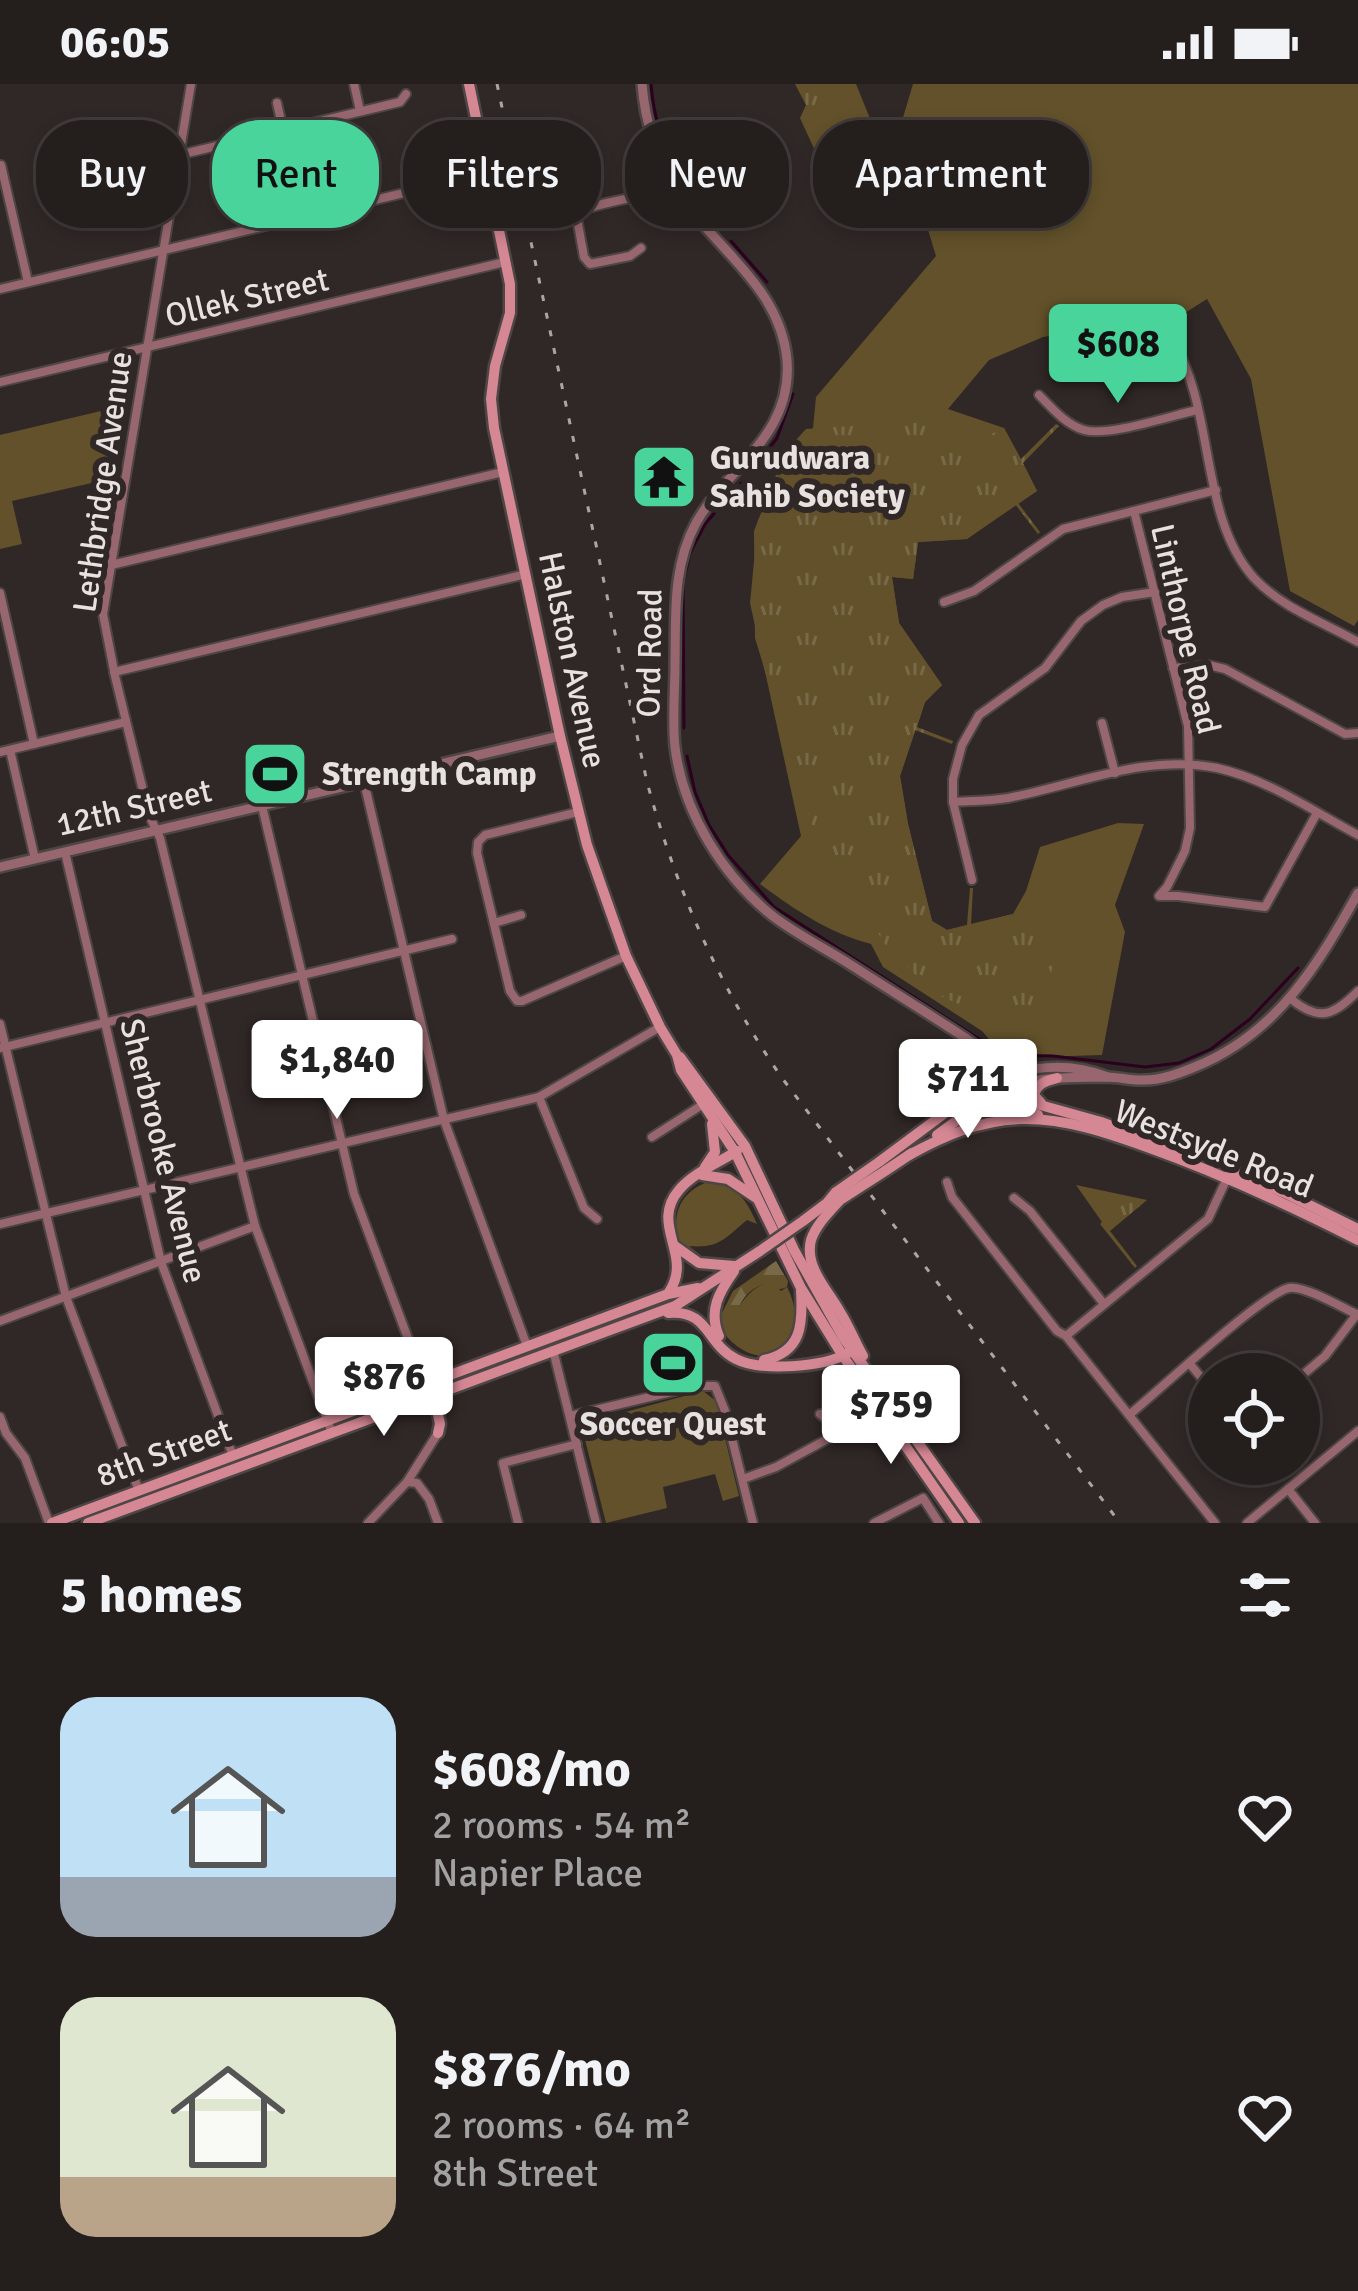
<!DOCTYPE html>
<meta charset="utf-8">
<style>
:root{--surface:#241e1c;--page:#2c2725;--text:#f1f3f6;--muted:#a3a2a3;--line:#413c3b;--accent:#49d49c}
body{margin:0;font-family:Signika,sans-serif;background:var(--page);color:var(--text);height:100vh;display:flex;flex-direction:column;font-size:45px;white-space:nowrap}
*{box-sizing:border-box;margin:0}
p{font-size:39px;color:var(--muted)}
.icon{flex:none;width:66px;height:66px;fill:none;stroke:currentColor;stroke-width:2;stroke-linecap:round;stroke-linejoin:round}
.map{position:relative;height:1439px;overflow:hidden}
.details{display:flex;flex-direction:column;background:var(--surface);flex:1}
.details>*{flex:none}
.banner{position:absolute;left:36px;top:36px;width:1287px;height:108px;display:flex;gap:24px}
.controls{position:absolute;left:1188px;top:1269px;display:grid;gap:24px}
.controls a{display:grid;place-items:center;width:132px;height:132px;border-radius:50%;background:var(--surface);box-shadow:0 6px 18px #0003,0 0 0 3px var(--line);font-size:60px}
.price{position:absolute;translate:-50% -102px;padding:0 27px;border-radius:12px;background:#fff;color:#222;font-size:39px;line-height:78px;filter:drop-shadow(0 3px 6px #0008)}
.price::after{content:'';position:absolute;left:50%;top:72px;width:36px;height:27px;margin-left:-18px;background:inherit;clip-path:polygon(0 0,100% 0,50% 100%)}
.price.current{background:var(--accent);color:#111}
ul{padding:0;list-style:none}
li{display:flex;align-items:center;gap:36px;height:300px;padding:0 60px}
li span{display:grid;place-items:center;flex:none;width:336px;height:240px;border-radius:36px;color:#555}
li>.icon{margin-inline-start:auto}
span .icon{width:144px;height:144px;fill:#fffc;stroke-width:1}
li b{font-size:51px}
h2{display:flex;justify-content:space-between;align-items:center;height:144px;padding:0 60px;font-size:51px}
.chip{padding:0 42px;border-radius:48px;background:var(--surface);box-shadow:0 6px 18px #0003,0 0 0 3px var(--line);font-size:42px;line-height:108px}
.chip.current{background:var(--accent);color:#111}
.status{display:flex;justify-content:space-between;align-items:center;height:84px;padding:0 60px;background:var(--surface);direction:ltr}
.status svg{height:33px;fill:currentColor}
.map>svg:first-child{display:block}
.grass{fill:#62512a}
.forest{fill:url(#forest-firs)}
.park{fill:url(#park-tufts)}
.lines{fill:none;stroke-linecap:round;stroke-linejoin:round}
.stream{stroke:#2c001f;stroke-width:3}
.minor-casing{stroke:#4d4644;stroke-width:12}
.tertiary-casing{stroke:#4d4644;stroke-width:14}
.secondary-casing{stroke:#4d4644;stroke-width:15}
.minor{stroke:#97666e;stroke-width:8}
.tertiary{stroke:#97666e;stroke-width:9}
.secondary{stroke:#d58794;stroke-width:10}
.rail{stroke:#aca5a4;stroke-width:3;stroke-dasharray:6 12;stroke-linecap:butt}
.secondary-bridge-casing{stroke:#4d4644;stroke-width:15;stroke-linecap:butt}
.secondary-bridge{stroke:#d58794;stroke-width:10}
.labels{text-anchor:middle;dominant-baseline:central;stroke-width:12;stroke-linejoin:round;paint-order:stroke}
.street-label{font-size:33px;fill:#e7e1e0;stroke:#302826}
.poi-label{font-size:33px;font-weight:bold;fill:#e7e1e0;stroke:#302826;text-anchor:start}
</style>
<div class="status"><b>06:05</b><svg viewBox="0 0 49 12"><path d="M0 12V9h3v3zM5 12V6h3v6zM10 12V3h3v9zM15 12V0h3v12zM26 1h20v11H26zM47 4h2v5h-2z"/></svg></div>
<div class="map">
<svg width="1358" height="1439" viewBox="0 0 1358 1439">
<defs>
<pattern id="forest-firs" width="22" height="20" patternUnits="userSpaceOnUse" patternTransform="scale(3)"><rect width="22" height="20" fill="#62512a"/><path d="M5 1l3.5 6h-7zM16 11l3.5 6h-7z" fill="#786a49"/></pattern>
<pattern id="park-tufts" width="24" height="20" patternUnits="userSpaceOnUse" patternTransform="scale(3)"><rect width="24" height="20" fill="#62512a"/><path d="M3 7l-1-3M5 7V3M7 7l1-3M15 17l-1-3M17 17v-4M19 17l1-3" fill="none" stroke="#786a49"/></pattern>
</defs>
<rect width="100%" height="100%" fill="#302826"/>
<g class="grass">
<path d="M 913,0 L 1358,0 L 1358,536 L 1354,542 L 1290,507 L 1251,295 L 1207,215 L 1180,232 L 1043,253 L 989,276 L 948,325 L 1004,344 L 1037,407 L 967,455 L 918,458 L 913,495 L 892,493 L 899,539 L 942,601 L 925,618 L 900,692 L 908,740 L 932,837 L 947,846 L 1013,830 L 1026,807 L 1040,763 L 1118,739 L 1144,740 L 1115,821 L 1125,848 L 1102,971 L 1005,974 L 982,947 L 883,883 L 871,860 C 829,849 795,826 760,800 L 801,752 L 750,519 L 758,436 L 813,344 L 816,313 L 936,172 L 925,136 L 901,104 L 909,68 L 902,37 Z"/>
<polygon points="126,321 114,394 12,417 22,460 0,465 0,351"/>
<path d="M 705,1099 C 735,1099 746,1114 757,1140 L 747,1136 C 726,1153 720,1165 689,1162 L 699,1170 L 681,1161 C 670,1135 678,1110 705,1099 Z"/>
<path d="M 769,1198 L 781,1207 L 787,1203 C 815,1257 764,1301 722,1247 C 738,1229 743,1206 769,1198 Z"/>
<polygon points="703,1307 716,1317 739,1412 723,1417 715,1390 663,1403 667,1424 606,1439 581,1340"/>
</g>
<path class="forest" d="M 776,1177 L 788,1197 L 787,1203 L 772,1208 L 769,1199 C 748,1202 732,1224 738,1245 L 731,1250 L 722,1247 L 719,1235 L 733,1207 Z"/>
<g class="park">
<polygon points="795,0 856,0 888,79 890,98 835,128 824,109 818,73 800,34 806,21"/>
<polygon points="954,335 977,357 1004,344 1021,375 1056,340 1059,342 1023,379 1037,407 1018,419 1040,448 1038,450 1015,420 967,455 918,458 913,495 892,493 899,539 942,601 925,618 917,643 953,657 952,660 915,646 900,692 908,740 932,837 947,846 967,841 970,804 973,804 971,840 1013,830 1057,863 1036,955 932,908 885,860 814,748 755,554 754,447 785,368 806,345"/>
<polygon points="1076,1101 1147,1116 1110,1147 1137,1182 1135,1184 1100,1140 1102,1138"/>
</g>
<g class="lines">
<g class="stream">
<path d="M 651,0 C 656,58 675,91 712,135"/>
<polyline points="731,157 767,198"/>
<polyline points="752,387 777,354 793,310"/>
<polyline points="684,644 683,500 690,469 705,440 741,399"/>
<polyline points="687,672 695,708 709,741 728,771 774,823 1004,971 1053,972 1145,983 1179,979 1211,965 1250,935 1298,884"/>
</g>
<defs>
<g id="minor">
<polyline points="191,0 103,530 115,592 149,731 160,754 255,1142 332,1349"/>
<polyline points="354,0 360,27"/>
<polyline points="277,19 283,46"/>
<polyline points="86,67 100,87 117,89 179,71 400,18 406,10"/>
<polyline points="1,81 28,198"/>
<path d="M 641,164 L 630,172 L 590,180 L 584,173 L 576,129 C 606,115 643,115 674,102"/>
<polyline points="0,205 488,89"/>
<path d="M 1172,256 C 1216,325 1198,431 1254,494 C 1282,524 1323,538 1358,558"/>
<polyline points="0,298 505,178"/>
<path d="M 1039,311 C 1052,324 1065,340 1084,346 C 1108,353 1170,332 1197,326"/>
<polyline points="1134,427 1188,642 1190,744 1185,767 1167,803 1159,812 1178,812 1265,823 1317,729"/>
<polyline points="111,481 503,388"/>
<polyline points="0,509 34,660"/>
<polyline points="944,518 974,507 1063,445 1216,406"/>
<polyline points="1173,584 1208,581 1225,585 1345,650 1358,649"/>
<polyline points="114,588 526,490"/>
<polyline points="1102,639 1115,689"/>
<polyline points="10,666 35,775"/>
<polyline points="0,668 126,638"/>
<polyline points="364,698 444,1036 527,1262"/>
<path d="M 953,718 C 971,717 990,717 1008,714 C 1076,701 1147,669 1217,684 C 1267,695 1313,727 1358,751"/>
<polyline points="262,722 354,1110 425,1300"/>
<polyline points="578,728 485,751 478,758 477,769 510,907 517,917 522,917 626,872"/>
<polyline points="65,768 161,1178 233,1372"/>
<polyline points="972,796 953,718 953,695 962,661 979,631 1045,584 1081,537 1103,521 1122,513 1155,508"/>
<polyline points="494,839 521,831"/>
<path d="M 1291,915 C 1319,938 1333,932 1358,907"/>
<polyline points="0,940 66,1213 139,1407"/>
<polyline points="0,964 452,855"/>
<polyline points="539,1013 584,1124 597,1135"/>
<polyline points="652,1053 705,1019"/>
<polyline points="947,1098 952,1113 1057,1247 1066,1252"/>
<polyline points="1014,1114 1030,1127 1104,1220"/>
<polyline points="0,1140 539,1013 660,943"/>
<polyline points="0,1237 255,1142"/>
<polyline points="553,1266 596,1439"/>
<polyline points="1190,1280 1209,1303"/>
<polyline points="1299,1294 1325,1272 1357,1230"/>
<path d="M 1129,1331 C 1156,1309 1263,1209 1289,1204 C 1304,1201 1343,1224 1358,1231"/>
<polyline points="570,1332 696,1302 715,1302 725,1327 753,1439"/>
<polyline points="0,1333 6,1349 25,1374 49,1439"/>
<polyline points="743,1395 776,1383 833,1352 831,1339 820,1330"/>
<polyline points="407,1398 417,1399 429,1415 438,1439"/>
<polyline points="1288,1405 1315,1439"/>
<polyline points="368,1439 407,1398 438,1349"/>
<polyline points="518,1439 503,1379 577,1360"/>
<polyline points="874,1439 923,1414 939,1439"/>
<polyline points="1215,1439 1066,1252 1208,1135 1229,1090"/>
<polyline points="1247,1439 1358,1347"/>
</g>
<g id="tertiary">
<path d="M 642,0 C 645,37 655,71 675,103 C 711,163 780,200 787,276 C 793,352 728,382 696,439 C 672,483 676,531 675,581 C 675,607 672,637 675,663 C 683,728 723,793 774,833 C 798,851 826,865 851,881 C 890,906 929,930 967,955 L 988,971 L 1003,991 C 1040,982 1071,979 1108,993"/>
<polyline points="0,783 560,652"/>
<path d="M 1015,1002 C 1045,992 1076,994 1107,993 C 1119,993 1132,997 1144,996 C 1163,996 1180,989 1197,982 C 1277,949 1318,881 1358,809"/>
</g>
<g id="secondary">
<polyline points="469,0 510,200 510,229 495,282 491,315 494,344 560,652 587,761 626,872 660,943 677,971 681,986 735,1068 801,1204 843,1272 959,1439"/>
<polyline points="680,973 745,1062 794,1166 843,1253 975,1439"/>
<polyline points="1003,991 1033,1019 1101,1038 1196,1073"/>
<polyline points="1004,1002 1018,1023 1038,1031"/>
<path d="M 1041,1019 L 1034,1011 C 1037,999 1046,997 1057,994"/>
<polyline points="937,1051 982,1018 1015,1002"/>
<path d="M 909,1071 C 946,1051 980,1036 1022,1035 C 1065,1034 1108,1049 1147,1063 C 1220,1089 1289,1121 1358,1156"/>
<polyline points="879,1078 976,1006 1003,991"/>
<polyline points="705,1083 715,1068 712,1040"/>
<polyline points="885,1087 912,1069"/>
<polyline points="1230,1087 1285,1109 1358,1145"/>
<polyline points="702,1091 728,1095 755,1113"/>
<path d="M 840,1116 C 829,1128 816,1141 811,1156 C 804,1183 828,1206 840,1228 C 849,1242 855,1258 863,1272"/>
<polyline points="803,1137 827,1119 836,1108"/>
<polyline points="675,1162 699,1179 734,1182"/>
<path d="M 669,1208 C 694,1171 649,1141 679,1106 C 693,1089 718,1079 737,1067"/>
<path d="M 668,1229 C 709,1225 706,1260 736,1275 C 761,1288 825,1283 848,1269"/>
<path d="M 719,1252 C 708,1227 719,1208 734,1187"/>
<path d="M 764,1276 C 802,1268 803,1240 801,1207"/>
<polyline points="420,1317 437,1326 440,1340 438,1349"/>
<polyline points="52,1439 668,1210 698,1204"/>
<polyline points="88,1439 675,1222 760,1167"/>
</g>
</defs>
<use href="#minor" class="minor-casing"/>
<use href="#tertiary" class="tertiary-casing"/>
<use href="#secondary" class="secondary-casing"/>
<use href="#minor" class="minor"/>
<use href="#tertiary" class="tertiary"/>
<use href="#secondary" class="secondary"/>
<path class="rail" d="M 497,0 L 647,698 C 676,805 719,903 782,994 L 1120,1439"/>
<defs>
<g id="secondary-bridge">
<polyline points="836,1108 879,1078"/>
<polyline points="840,1116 885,1087"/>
<polyline points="760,1167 803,1137"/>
</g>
</defs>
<use href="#secondary-bridge" class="secondary-bridge-casing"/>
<use href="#secondary-bridge" class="secondary-bridge"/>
</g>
<defs>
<symbol id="temple-square" viewBox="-11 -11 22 22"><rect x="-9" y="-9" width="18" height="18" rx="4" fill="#49d49c" stroke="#302826"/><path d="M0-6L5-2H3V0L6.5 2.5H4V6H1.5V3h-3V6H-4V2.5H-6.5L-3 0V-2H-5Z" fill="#111"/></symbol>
<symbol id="stadium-square" viewBox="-11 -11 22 22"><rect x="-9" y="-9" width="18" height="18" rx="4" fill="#49d49c" stroke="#302826"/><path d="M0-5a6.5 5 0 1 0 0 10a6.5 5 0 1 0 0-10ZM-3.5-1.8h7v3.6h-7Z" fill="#111"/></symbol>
</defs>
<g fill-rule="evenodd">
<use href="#temple-square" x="626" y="355" width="76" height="76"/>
<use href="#stadium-square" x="237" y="652" width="76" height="76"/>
<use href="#stadium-square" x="635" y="1241" width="76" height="76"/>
</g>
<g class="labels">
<g class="street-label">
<text transform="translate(247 214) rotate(-13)">Ollek Street</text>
<text transform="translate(103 398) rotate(-82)">Lethbridge Avenue</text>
<text transform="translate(1185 545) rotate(77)">Linthorpe Road</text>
<text transform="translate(650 569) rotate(-89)">Ord Road</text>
<text transform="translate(572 576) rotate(78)">Halston Avenue</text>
<text transform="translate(134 724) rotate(-13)">12th Street</text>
<text transform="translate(1214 1065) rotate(22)">Westsyde Road</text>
<text transform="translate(163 1067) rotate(76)">Sherbrooke Avenue</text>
<text transform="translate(164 1369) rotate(-20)">8th Street</text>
</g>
<g class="poi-label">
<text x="710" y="374">Gurudwara<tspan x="710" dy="38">Sahib Society</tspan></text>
<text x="322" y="690">Strength Camp</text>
<text x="673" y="1340" text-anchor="middle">Soccer Quest</text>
</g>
</g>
</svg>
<div class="controls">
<a><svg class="icon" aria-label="locate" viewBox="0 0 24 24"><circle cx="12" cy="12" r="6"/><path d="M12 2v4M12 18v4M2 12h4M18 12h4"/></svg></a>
</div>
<b class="price current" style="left:1118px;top:322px">$608</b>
<b class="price" style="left:337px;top:1038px">$1,840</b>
<b class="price" style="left:968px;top:1057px">$711</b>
<b class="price" style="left:384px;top:1355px">$876</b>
<b class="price" style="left:891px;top:1383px">$759</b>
<div class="banner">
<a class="chip">Buy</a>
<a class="chip current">Rent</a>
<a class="chip">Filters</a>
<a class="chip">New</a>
<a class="chip">Apartment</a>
</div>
</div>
<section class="details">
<h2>5 homes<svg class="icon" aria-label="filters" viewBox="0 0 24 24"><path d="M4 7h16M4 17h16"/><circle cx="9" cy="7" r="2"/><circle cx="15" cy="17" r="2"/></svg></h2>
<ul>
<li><span style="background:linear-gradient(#bfe0f5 75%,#9aa5b1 0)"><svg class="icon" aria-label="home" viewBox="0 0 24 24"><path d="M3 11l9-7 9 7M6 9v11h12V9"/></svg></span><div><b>$608/mo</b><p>2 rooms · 54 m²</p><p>Napier Place</p></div><svg class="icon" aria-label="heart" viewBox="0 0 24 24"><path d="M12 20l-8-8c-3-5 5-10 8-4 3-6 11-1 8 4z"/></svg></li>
<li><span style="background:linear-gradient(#dfe7d0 75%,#b9a48a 0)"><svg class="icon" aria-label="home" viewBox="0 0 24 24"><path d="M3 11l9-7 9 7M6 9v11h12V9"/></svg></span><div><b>$876/mo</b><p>2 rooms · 64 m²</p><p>8th Street</p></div><svg class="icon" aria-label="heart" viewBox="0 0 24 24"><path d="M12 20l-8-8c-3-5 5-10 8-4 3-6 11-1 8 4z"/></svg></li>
</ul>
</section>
